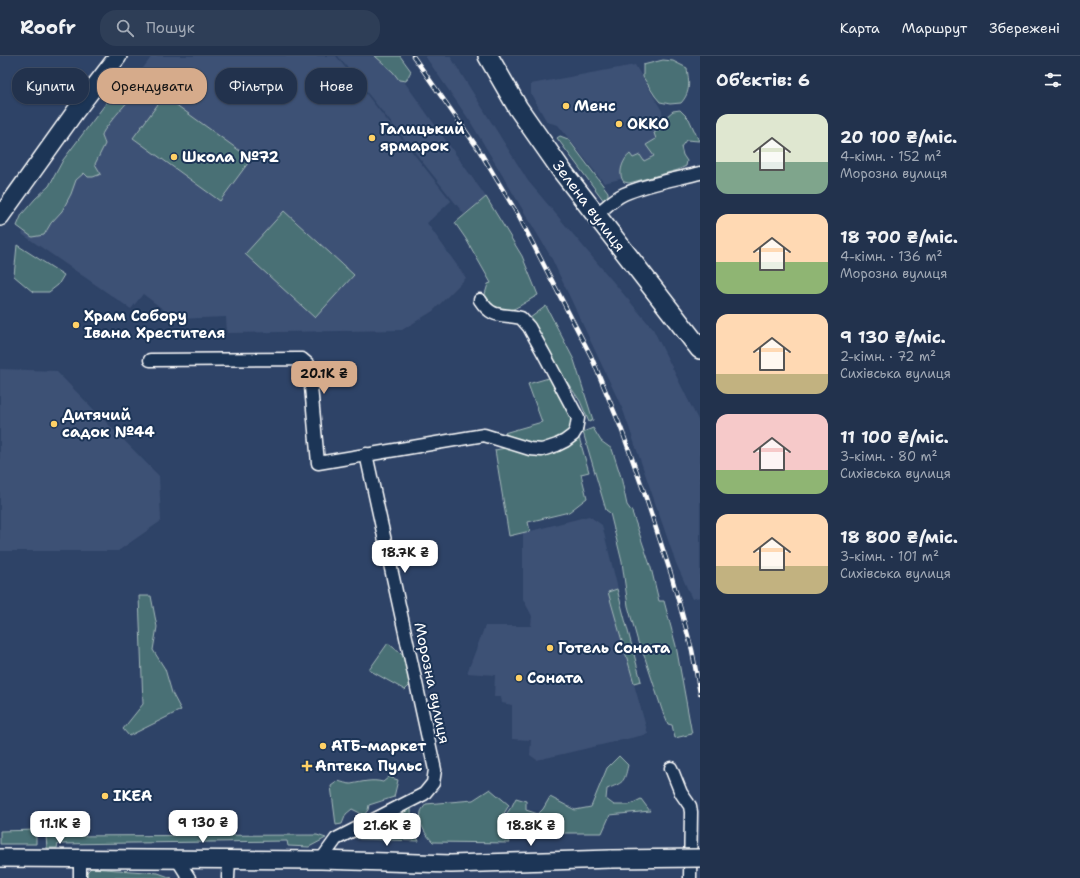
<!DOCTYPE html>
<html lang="uk">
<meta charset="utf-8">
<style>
:root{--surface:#22324d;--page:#2e3e57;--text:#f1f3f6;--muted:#a2aab6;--line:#3f4d65;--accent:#d6ab8b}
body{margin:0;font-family:"Shantell Sans",sans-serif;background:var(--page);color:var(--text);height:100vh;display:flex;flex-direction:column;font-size:15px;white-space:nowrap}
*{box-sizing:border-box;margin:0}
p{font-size:13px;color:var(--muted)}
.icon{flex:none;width:22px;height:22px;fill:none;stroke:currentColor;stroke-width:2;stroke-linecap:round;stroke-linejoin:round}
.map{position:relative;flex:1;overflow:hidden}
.sheet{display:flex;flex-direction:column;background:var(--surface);width:380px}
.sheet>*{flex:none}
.top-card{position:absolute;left:12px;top:12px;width:380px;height:36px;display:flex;gap:8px}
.price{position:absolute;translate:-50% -34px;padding:0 9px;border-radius:8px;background:#fff;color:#222;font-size:13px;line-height:26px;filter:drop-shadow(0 1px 2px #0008)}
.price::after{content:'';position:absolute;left:50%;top:24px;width:12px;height:9px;margin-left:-6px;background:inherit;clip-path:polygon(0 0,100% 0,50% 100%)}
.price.selected{background:var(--accent);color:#111}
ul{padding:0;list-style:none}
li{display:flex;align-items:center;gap:12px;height:100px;padding:0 16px}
li span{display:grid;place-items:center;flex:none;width:112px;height:80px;border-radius:12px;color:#555}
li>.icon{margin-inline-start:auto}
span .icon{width:48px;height:48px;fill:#fffc;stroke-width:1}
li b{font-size:17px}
h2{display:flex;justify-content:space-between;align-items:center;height:48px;padding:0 16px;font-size:17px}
.chip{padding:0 14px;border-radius:16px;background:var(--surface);box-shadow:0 1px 3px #0004,0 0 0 1px var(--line);font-size:14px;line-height:36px}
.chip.selected{background:var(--accent);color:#111}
header{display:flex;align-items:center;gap:24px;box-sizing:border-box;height:56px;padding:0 20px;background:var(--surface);border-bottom:1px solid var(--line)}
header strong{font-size:19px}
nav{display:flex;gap:22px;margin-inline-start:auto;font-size:14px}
.search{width:280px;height:36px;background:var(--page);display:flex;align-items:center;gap:10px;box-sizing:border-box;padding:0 14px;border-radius:16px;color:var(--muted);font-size:15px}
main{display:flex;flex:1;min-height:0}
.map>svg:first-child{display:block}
.built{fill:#3e5175}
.green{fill:#4a7074;stroke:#a4b8ba}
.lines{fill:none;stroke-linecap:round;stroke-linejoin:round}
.street-casing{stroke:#fff;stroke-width:15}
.secondary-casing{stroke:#fff;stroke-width:20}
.primary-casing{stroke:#fff;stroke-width:22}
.street{stroke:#1d3557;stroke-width:12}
.secondary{stroke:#1d3557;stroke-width:17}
.primary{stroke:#1d3557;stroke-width:19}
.rail-casing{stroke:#fff;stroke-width:4.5}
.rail{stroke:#1d3557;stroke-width:3;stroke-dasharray:9;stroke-linecap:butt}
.secondary-bridge-casing{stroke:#fff;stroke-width:20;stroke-linecap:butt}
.secondary-bridge{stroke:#1d3557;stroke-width:17}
.poi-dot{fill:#ffd166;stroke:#1d3557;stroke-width:1.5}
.labels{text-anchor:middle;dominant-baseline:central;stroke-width:4;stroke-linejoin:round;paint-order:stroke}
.poi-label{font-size:15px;font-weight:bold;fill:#fff;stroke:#1d3557;text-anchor:start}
.street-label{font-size:15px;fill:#fff;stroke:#1d3557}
</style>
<header>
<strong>Roofr</strong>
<div class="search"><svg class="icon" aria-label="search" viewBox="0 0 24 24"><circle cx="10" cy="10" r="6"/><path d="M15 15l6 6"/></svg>Пошук</div>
<nav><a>Карта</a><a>Маршрут</a><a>Збережені</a></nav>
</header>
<main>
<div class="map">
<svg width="700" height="822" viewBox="0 0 700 822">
<rect width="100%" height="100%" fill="#2e4367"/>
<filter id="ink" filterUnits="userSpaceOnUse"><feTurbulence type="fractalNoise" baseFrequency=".025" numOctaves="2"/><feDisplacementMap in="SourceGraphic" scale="8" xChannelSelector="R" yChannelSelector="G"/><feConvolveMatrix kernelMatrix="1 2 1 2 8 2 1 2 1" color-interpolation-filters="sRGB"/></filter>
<g filter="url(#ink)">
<g class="built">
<polygon points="152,0 336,0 451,145 427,167 466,222 433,255 402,274 227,277 226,261 176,263 143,238 131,253 22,178"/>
<polygon points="338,0 386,0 486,141 464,158"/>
<polygon points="425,0 450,0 528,125 653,273 700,368 700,541 692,543 676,507 623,354 551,201 470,65"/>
<polygon points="635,9 662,55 663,70 672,110 604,127 558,69 547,66 531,38 531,28"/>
<polygon points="0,313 56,315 159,420 161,465 118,495 0,495"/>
<polygon points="589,460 602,469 618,533 608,536 648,678 537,704 530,699 531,684 512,683 512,649 502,647 501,641 494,641 495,619 467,617 485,570 531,570 532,560 523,543 523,477"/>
</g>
<g class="green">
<polygon points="375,0 400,0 411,15 406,25 399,24 393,16"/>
<path d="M 663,4 L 673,5 L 687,12 C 689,26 691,36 681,47 L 670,48 L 660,46 L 655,40 L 643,21 L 643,9 Z"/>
<path d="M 124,35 L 130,43 C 125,49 103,73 102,79 C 102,81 104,85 105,88 L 95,108 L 101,118 L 93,121 L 88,121 L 84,117 L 76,124 L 71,138 L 62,155 L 51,167 L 44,179 L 32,181 L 17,170 L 22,158 L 35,143 L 49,130 L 63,104 L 107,46 L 115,39 Z"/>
<polygon points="164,40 251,103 220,145 133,82"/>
<path d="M 680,54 L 689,63 L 699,85 L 686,84 L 681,91 L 683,99 L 687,105 L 686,110 L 678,114 L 629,127 L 624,126 C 617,118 623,103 630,98 L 633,102 L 640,99 L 644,105 L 654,100 L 646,89 L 656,83 L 654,77 L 666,69 L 666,61 L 673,55 Z"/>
<polygon points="560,80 568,83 608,136 608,144 604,145 557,82"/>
<path d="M 486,141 L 522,200 L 538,239 C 516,251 501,268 485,238 L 488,228 L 491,227 L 466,183 L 455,167 Z"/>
<polygon points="284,155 354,219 315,262 245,198"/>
<polygon points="17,189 64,219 58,229 49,236 33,236 14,220"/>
<polygon points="546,250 574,304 593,364 589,366 580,345 563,320 530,262"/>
<polygon points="552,321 572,359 573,368 570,376 557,385 529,390 504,377 542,366 528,328"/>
<polygon points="593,372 601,385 612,393 621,421 627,449 632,456 651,512 659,545 664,545 676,590 692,678 675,682 672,669 668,668 662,654 645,602 638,586 628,550 622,506 610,457 606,454 583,376"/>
<polygon points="578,378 589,416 581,418 587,442 569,456 528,466 530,475 509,480 495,394 511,391 523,395"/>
<polygon points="617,533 641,625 634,627 608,536"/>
<polygon points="139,540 151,540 157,571 153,594 165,613 172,637 181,654 129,680 123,673 143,648"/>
<polygon points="388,587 406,602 410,629 405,634 369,614"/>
<path d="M 619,700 L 628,709 C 624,728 623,726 607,733 L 606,743 L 614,749 L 629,749 L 641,743 L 650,755 L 610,759 L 602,777 L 506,777 L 502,764 L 512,750 L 516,742 L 526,745 L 526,754 L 538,758 L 543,753 L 550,741 L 575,754 L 591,751 L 607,712 Z"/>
<path d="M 389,721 L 398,724 L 394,741 L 369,749 L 368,754 L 364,759 L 352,753 L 346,758 L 342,768 L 336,769 L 331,730 L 338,725 C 342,726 347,728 351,728 C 362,726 372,723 383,726 Z"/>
<path d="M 490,733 L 509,749 L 499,766 L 510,787 L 433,786 C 426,779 418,768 421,756 C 421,754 425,750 426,748 L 473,744 Z"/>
<path d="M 411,749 C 411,763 412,773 419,785 L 360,783 L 353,781 Z"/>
<polygon points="36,774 36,788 0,788 0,775"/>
<polygon points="317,779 326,782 309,791 288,790 287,785 58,788 57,792 47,792 46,780"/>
<polygon points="91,812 158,817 172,822 85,822 86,817"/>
</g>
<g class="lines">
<defs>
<g id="street">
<path d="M 596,159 C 605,152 613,143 624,138 C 646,128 676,123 700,117"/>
<path d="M 150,304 L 302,303 L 309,309 L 318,407 L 484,379 L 530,393 L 542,394 L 557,389 L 565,385 L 573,379 L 576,374 L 578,362 L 544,298 L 529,271 L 521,262 C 502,257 493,264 480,244"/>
<polyline points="671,712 681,737 690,750 691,756 690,822"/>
<polyline points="80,803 80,822"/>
<polyline points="177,803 189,822"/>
<polyline points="321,804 336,783 424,738 433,727 435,714 366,398"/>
<polyline points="228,822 229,803"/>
</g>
<g id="secondary">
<polyline points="0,161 75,56 118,0"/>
<polyline points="0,802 321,804 451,808 611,803"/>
</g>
<polyline id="primary" points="488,0 518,52 562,115 700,293"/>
</defs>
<use href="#street" class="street-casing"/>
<use href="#secondary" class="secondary-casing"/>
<use href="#primary" class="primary-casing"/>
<use href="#street" class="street"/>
<use href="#secondary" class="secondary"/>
<use href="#primary" class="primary"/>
<defs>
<polyline id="rail" points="413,0 479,94 518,159 591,300 621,372 644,436 671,518 692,594 700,637"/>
</defs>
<use href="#rail" class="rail-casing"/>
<use href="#rail" class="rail"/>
<defs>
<polyline id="secondary-bridge" points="611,803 700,802"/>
</defs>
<use href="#secondary-bridge" class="secondary-bridge-casing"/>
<use href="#secondary-bridge" class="secondary-bridge"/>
</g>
</g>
<g class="poi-dot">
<circle cx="566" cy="50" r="4"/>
<circle cx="619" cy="68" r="4"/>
<circle cx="372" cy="82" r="4"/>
<circle cx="174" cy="101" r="4"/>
<circle cx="76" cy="269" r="4"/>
<circle cx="54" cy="368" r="4"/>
<circle cx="550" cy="592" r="4"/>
<circle cx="519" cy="622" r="4"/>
<circle cx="323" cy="690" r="4"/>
<path d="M305 704h4v4h4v4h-4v4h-4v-4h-4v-4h4z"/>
<circle cx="105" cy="740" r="4"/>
</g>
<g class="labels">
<g class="poi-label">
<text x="574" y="50">Менс</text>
<text x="627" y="68">ОККО</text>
<text x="380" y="73">Галицький<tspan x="380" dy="17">ярмарок</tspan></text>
<text x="182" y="101">Школа №72</text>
<text x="84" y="260">Храм Собору<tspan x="84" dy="17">Івана Хрестителя</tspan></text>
<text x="62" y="359">Дитячий<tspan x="62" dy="17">садок №44</tspan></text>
<text x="558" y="592">Готель Соната</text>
<text x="527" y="622">Соната</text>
<text x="331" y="690">АТБ-маркет</text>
<text x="315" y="710">Аптека Пульс</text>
<text x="113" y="740">IKEA</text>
</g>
<g class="street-label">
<text transform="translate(589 150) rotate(53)">Зелена вулиця</text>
<text transform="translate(432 627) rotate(78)">Морозна вулиця</text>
</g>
</g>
</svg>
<b class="price selected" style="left:324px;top:339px">20.1K ₴</b>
<b class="price" style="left:405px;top:518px">18.7K ₴</b>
<b class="price" style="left:203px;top:788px">9 130 ₴</b>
<b class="price" style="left:60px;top:789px">11.1K ₴</b>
<b class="price" style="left:387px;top:791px">21.6K ₴</b>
<b class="price" style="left:531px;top:791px">18.8K ₴</b>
<div class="top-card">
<a class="chip">Купити</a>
<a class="chip selected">Орендувати</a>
<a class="chip">Фільтри</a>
<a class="chip">Нове</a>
</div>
</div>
<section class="sheet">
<h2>Об’єктів: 6<svg class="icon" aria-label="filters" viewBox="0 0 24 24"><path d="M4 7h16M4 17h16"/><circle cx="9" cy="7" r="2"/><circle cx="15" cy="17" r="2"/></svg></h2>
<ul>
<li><span style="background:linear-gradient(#dfe7d0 60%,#7fa58c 0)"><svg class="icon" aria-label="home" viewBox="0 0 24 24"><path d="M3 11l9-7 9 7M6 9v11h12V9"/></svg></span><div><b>20 100 ₴/міс.</b><p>4-кімн. · 152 m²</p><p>Морозна вулиця</p></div></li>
<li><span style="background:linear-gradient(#ffd9b3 60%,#8fb573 0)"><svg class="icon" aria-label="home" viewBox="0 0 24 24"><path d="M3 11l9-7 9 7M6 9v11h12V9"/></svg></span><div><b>18 700 ₴/міс.</b><p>4-кімн. · 136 m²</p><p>Морозна вулиця</p></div></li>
<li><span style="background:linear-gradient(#ffd9b3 75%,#c2b280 0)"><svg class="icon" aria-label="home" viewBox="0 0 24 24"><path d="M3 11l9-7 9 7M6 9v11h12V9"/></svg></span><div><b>9 130 ₴/міс.</b><p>2-кімн. · 72 m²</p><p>Сихівська вулиця</p></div></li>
<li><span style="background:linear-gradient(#f6c9c9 70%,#8fb573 0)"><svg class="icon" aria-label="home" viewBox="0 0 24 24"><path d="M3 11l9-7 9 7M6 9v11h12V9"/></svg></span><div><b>11 100 ₴/міс.</b><p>3-кімн. · 80 m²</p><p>Сихівська вулиця</p></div></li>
<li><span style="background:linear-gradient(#ffd9b3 65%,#c2b280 0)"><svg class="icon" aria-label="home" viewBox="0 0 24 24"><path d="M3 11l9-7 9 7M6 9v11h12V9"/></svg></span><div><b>18 800 ₴/міс.</b><p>3-кімн. · 101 m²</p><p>Сихівська вулиця</p></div></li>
</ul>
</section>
</main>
